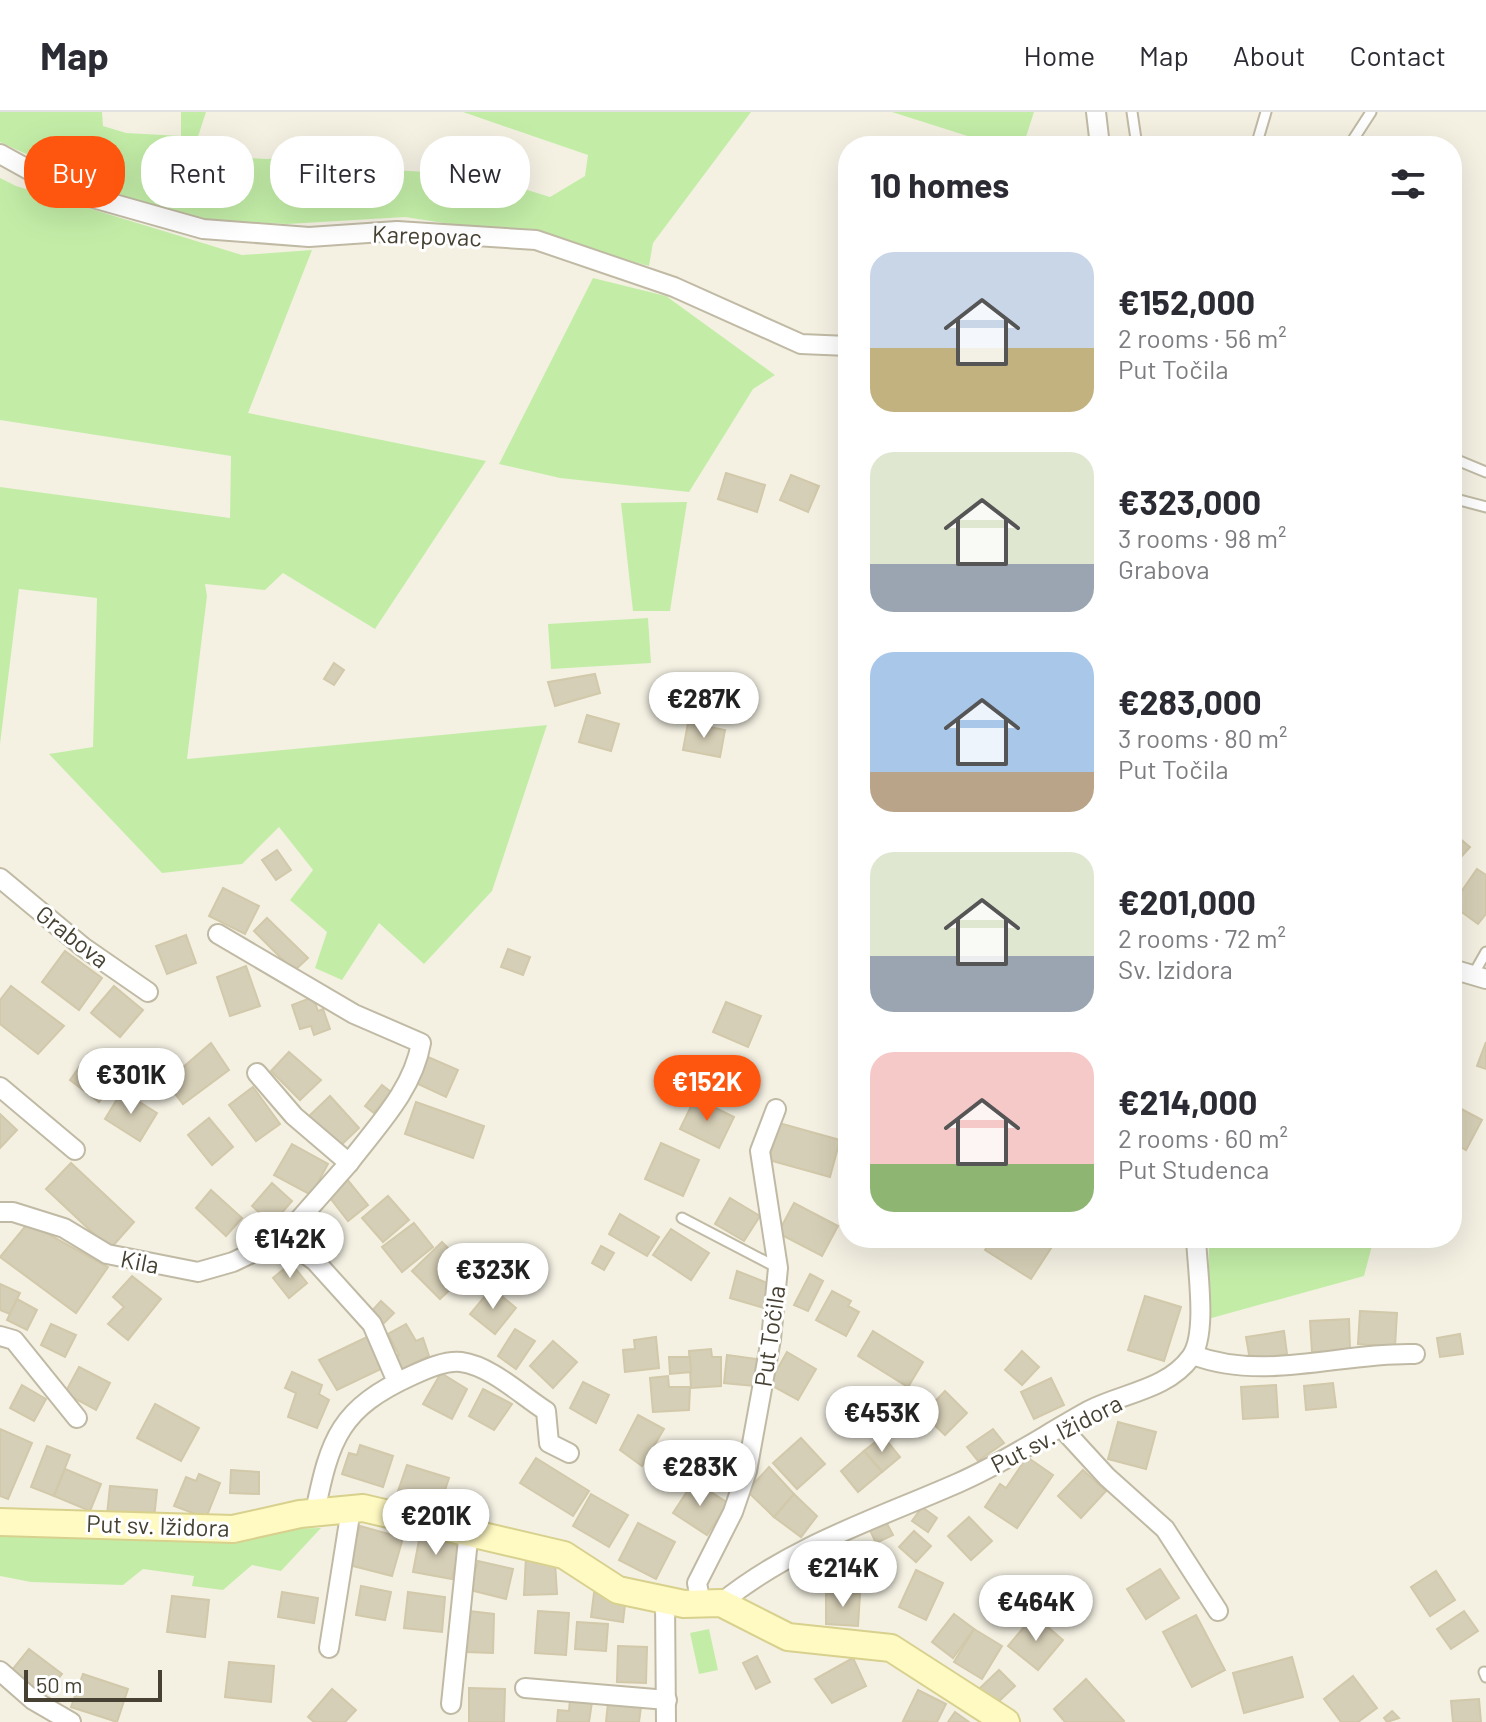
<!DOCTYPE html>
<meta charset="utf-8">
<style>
:root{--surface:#fff;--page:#f7f7f7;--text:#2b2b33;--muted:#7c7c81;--line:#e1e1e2;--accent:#ff560f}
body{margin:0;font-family:Barlow,sans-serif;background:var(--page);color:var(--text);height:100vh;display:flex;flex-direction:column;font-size:30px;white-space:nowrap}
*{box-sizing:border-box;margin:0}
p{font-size:26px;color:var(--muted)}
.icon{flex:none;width:44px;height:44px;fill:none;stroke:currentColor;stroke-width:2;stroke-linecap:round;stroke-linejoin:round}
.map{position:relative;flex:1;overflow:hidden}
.details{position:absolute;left:838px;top:24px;width:624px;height:1112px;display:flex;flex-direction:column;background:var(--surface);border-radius:32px;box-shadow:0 8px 32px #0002}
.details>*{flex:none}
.hud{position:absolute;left:24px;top:24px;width:694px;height:72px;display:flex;gap:16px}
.scale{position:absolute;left:24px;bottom:20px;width:138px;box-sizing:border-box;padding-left:8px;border:4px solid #464133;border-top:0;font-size:22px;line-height:28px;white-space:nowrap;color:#464133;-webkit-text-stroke:6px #fff;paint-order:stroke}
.price{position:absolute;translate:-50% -68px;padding:0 18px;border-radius:28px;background:#fff;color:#222;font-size:26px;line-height:52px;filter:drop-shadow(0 2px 4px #0008)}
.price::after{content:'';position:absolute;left:50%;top:48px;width:24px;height:18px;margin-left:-12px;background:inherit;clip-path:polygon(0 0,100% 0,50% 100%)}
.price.active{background:var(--accent);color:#fff}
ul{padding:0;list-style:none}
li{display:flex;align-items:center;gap:24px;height:200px;padding:0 32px}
li span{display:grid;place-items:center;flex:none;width:224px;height:160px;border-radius:24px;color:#555}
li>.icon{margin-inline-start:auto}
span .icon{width:96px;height:96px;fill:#fffc;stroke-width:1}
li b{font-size:34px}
h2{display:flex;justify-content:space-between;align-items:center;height:96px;padding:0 32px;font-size:34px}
.pill{padding:0 28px;border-radius:32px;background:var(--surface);box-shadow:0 8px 32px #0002;font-size:28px;line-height:72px}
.pill.active{background:var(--accent);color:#fff}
header{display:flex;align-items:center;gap:48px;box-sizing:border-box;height:112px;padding:0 40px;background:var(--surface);border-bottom:2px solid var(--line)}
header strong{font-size:38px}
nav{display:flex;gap:44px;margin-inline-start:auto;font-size:28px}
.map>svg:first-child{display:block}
.green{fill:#c3eda7}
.building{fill:#d6cfb7;stroke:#d2c8aa;stroke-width:2}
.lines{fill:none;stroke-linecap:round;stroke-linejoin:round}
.lane-casing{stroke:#c0baa5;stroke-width:13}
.street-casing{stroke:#c0baa5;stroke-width:22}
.secondary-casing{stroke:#d8d08d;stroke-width:30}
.lane{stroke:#fff;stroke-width:9}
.street{stroke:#fff;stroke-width:18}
.secondary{stroke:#fff9c2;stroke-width:26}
.labels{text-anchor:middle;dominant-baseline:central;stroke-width:6;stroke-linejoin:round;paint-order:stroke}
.street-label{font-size:24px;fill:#464133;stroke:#fff}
</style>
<header>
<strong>Map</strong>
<nav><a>Home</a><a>Map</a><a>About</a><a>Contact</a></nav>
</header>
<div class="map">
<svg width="1486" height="1610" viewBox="0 0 1486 1610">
<rect width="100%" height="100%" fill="#f4f1e3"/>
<g class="green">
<polygon points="0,0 102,0 103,14 126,21 181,24 181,0 206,0 192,43 266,47 337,43 375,57 479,63 550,85 585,64 588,43 463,0 751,0 653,131 649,154 553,128 405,105 287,112 206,108 120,85 0,30"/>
<polygon points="892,0 1034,0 1023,34 999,34"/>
<polygon points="0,66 16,74 242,143 312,138 248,301 486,349 375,517 283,461 265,478 205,472 207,484 187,647 547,613 492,779 424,852 379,811 342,868 315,856 327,820 290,788 313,758 279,715 242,752 162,761 49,642 93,635 97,486 19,477 0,632 0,375 230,406 231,344 0,308"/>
<polygon points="593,166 666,184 775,263 753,277 689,380 560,366 499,352"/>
<polygon points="687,390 670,499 633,499 621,391"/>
<polygon points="648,506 651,551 551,557 548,512"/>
<polygon points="1209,1126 1374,1126 1364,1164 1208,1207"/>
<polygon points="321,1416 281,1459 252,1453 223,1478 192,1474 194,1464 143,1457 123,1473 31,1470 0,1464 0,1423"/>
<polygon points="709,1517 718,1558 699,1562 690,1521"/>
</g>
<g class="building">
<polygon points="726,361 765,373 757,400 718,387"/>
<polygon points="791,363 819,374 808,400 780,388"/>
<polygon points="334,551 344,558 334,573 324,567"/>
<polygon points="595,562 600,581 555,594 548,570"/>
<polygon points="587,603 619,612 611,639 579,630"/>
<polygon points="688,611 725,618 720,645 683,638"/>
<polygon points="1452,720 1470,735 1452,755"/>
<polygon points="277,738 291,758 276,768 262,748"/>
<polygon points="1477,757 1486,763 1486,802 1478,812 1452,793"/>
<polygon points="223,776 259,794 245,822 209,804"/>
<polygon points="267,806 308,846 294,859 254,819"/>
<polygon points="186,823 196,851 167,862 156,834"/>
<polygon points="508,837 530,845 523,863 501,855"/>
<polygon points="65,839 102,866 79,898 42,870"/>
<polygon points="246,854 260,894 230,904 217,865"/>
<polygon points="11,874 64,914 38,942 0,912 0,888"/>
<polygon points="114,874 143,898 120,925 91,901"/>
<polygon points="313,885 318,899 323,897 330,917 314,923 311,914 300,917 292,893"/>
<polygon points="726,890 761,904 748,935 713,920"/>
<polygon points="1486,930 1486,957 1477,954"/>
<polygon points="211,931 229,958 183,992 166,970"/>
<polygon points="289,940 321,968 300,988 271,959"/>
<polygon points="88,943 118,965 99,990 70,968"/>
<polygon points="428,945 458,958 446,985 416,971"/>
<polygon points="382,973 391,980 374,1001 365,994"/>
<polygon points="253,975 280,1012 256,1029 229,993"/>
<polygon points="122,979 157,1001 140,1029 105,1007"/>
<polygon points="330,984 359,1016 337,1037 308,1005"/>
<polygon points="695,986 734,1005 719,1036 680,1017"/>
<polygon points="416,990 484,1014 473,1046 405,1022"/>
<polygon points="1452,992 1482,1008 1466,1038 1452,1030"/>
<polygon points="0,1002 17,1018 0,1036"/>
<polygon points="209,1006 233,1035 212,1053 188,1023"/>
<polygon points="779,1011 840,1028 830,1065 769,1048"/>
<polygon points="661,1031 699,1048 683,1084 645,1067"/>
<polygon points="292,1032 328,1052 311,1083 274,1063"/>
<polygon points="848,1038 848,1070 841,1069"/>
<polygon points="71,1051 134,1110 110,1137 46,1077"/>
<polygon points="346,1066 368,1093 348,1109 327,1082"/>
<polygon points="272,1071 292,1089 272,1112 252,1094"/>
<polygon points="211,1078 242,1106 226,1124 196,1096"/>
<polygon points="388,1084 409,1108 383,1130 362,1106"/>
<polygon points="730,1086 760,1104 744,1129 715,1112"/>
<polygon points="794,1091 838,1114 822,1144 778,1121"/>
<polygon points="620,1102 659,1125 647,1144 609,1122"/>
<polygon points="28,1111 108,1155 76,1201 0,1145"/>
<polygon points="414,1111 433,1135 402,1160 382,1135"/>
<polygon points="671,1117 709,1141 691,1168 653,1143"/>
<polygon points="993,1126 1049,1126 1055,1130 1031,1167 985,1138"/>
<polygon points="442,1130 470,1159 440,1187 412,1159"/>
<polygon points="601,1134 614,1141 604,1158 592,1151"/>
<polygon points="291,1151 307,1171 289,1186 273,1166"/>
<polygon points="737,1159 770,1172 764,1196 730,1186"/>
<polygon points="810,1162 823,1169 808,1199 794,1193"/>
<polygon points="132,1164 161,1187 128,1228 108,1212 124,1195 113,1185"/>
<polygon points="0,1172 20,1181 10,1202 0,1198"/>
<polygon points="492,1176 516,1196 495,1222 470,1202"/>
<polygon points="832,1179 851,1189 848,1194 859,1200 846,1224 816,1208"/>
<polygon points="1145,1184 1181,1195 1164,1249 1128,1238"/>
<polygon points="17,1187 37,1198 27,1218 7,1208"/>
<polygon points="381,1189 394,1201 382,1213 370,1201"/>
<polygon points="1360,1199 1397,1201 1395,1235 1358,1232"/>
<polygon points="1349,1207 1350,1238 1312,1240 1310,1209"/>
<polygon points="51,1212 76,1223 65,1245 41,1233"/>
<polygon points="406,1212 416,1229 423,1226 429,1244 398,1259 392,1246 399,1243 388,1222"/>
<polygon points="515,1217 535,1229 516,1257 498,1244"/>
<polygon points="873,1219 923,1250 908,1275 858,1244"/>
<polygon points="1284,1219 1287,1242 1250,1248 1246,1225"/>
<polygon points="1460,1222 1463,1242 1440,1245 1437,1226"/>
<polygon points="371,1223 387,1254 337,1278 319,1248"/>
<polygon points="656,1225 659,1256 625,1260 623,1238 635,1237 634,1228"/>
<polygon points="553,1229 577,1250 553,1276 530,1254"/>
<polygon points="711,1237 712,1245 721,1245 721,1274 691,1276 689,1239"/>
<polygon points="1022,1239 1039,1255 1022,1273 1005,1258"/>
<polygon points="787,1240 816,1257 798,1288 769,1272"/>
<polygon points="727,1243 757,1247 754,1274 724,1271"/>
<polygon points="669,1245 690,1245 691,1260 670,1262"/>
<polygon points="79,1255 110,1271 96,1298 65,1281"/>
<polygon points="292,1260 322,1273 319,1282 329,1288 317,1316 288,1305 296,1281 285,1276"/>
<polygon points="441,1261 467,1277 452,1307 423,1292"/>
<polygon points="668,1264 669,1275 690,1275 689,1298 653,1300 650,1266"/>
<polygon points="1051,1266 1064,1293 1034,1307 1021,1280"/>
<polygon points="583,1270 609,1283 596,1311 570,1296"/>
<polygon points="1333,1271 1336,1295 1306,1298 1304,1274"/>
<polygon points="22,1273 46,1287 34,1309 10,1296"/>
<polygon points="1276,1273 1278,1305 1243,1307 1241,1275"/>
<polygon points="483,1277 512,1292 494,1318 469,1304"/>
<polygon points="945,1279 967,1301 945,1323 923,1302"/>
<polygon points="155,1292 199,1316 181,1349 137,1326"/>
<polygon points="638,1303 664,1317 642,1354 620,1338"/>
<polygon points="1118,1310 1156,1320 1146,1357 1108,1347"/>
<polygon points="0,1317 32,1331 8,1387 0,1384"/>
<polygon points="993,1317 1004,1331 978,1349 967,1335"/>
<polygon points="883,1324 900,1345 882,1360 864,1339"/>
<polygon points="801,1326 825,1352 797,1377 773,1351"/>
<polygon points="360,1333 393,1344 383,1375 342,1362 349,1341 357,1343"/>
<polygon points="47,1334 70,1343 54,1384 31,1375"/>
<polygon points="864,1339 882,1360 858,1380 841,1359"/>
<polygon points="1027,1345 1053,1363 1017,1416 985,1395 1000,1372 1006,1376"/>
<polygon points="536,1346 589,1379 573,1404 520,1371"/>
<polygon points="407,1353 449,1366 440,1393 398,1379"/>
<polygon points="769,1355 794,1382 774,1405 747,1379"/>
<polygon points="65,1357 101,1372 90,1399 54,1384"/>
<polygon points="231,1358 259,1360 259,1382 230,1381"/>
<polygon points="1083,1358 1106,1379 1081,1406 1058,1384"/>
<polygon points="199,1362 220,1371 206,1406 174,1394 186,1365 196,1369"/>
<polygon points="694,1369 728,1391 707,1423 673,1401"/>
<polygon points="110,1374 157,1378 154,1407 107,1403"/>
<polygon points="591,1382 628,1403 609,1435 573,1414"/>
<polygon points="794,1382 817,1404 801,1425 774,1405"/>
<polygon points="922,1395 937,1406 928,1420 912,1409"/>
<polygon points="969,1405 992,1429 971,1448 948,1424"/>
<polygon points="884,1406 893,1423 876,1431 868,1414"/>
<polygon points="638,1411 675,1430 656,1467 619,1448"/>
<polygon points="360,1414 403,1426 392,1464 349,1453"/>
<polygon points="914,1419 931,1434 916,1450 899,1435"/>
<polygon points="420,1423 460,1431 452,1467 413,1460"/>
<polygon points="852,1430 864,1465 836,1475 824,1440"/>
<polygon points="526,1445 555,1450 557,1482 524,1483"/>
<polygon points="478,1449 513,1457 506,1487 470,1478"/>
<polygon points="1160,1457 1179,1486 1146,1507 1127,1477"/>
<polygon points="916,1458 943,1471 926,1508 899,1495"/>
<polygon points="1436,1459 1455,1488 1430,1504 1411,1475"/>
<polygon points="361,1474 391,1480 385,1508 356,1503"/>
<polygon points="282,1480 318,1486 314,1511 278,1505"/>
<polygon points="408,1480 445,1485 442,1520 404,1516"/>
<polygon points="594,1481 626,1484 623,1510 591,1505"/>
<polygon points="826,1481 860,1482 858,1514 826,1512"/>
<polygon points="172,1484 209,1488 205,1525 167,1520"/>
<polygon points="469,1499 494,1502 493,1541 466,1540"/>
<polygon points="538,1499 569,1501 566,1543 535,1541"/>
<polygon points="1464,1499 1478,1519 1451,1537 1437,1517"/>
<polygon points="954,1502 974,1517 953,1546 932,1530"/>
<polygon points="1034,1503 1063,1528 1038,1558 1008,1534"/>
<polygon points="1196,1503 1225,1558 1192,1575 1163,1520"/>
<polygon points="577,1510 608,1512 606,1539 575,1537"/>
<polygon points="974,1517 1002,1534 982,1567 954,1550"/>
<polygon points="618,1534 647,1535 646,1571 617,1570"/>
<polygon points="29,1537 62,1562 45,1583 12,1558"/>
<polygon points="757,1544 770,1570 756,1577 743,1551"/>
<polygon points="1292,1545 1303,1585 1244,1601 1233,1561"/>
<polygon points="853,1546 866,1574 832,1591 815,1567"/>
<polygon points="229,1550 274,1554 271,1590 225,1585"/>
<polygon points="999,1558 1015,1574 995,1593 979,1577"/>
<polygon points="83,1562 128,1577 117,1610 71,1595"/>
<polygon points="1353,1564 1377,1596 1358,1610 1341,1610 1324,1587"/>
<polygon points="1086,1567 1124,1609 1123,1610 1065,1610 1054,1597"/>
<polygon points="469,1576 505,1577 504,1610 469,1610"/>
<polygon points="332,1577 356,1598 345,1610 314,1610 308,1605"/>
<polygon points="918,1578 946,1592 937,1610 903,1609"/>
<polygon points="570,1587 592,1590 589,1610 557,1610 558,1598 569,1599"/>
<polygon points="1479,1587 1481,1610 1453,1610 1451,1589"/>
<polygon points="608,1591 641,1595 639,1610 606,1610"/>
<polygon points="1392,1599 1399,1606 1387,1610 1384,1606"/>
<polygon points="955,1600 969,1610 948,1610"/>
</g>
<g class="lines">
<defs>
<g id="lane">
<polyline points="1132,0 1137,34"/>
<polyline points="1256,34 1266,0"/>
<polyline points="1349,34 1371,0"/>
<polyline points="1452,346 1486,360"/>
<polyline points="1452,386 1486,395"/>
<polyline points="1473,863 1486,840"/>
<polyline points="682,1106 778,1156"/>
<polyline points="1484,1560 1486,1565"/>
</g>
<g id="street">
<polyline points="1096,0 1100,34"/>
<polyline points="0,42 40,64 93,86 203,117 309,125 397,119 536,128 674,175 801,232 848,234"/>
<polyline points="0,766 83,835 148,880"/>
<path d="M 218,822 L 354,902 L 421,931 C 413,978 377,1014 349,1051"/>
<polyline points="1452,857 1486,867"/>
<polyline points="0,975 75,1038"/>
<polyline points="0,1100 13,1100 64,1116 107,1142 198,1160 233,1150 283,1126 349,1051 294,1004 257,961"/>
<polyline points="283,1126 315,1149 372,1212 397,1270"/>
<polyline points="0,1224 14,1228 77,1306"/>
<path d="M 1193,1243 C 1265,1270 1341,1240 1415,1242"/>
<polyline points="1062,1316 1107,1365 1165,1417 1218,1499"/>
<path d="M 315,1400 C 330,1326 340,1296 413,1263 C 426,1257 446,1248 461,1250 C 491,1254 521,1283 546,1299 L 549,1331 L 569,1341"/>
<polyline points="665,1488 666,1610"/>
<path d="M 721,1491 C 791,1434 876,1407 958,1371 C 1004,1351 1046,1322 1090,1298 C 1123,1281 1167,1278 1191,1245 C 1208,1222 1197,1156 1196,1126"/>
<polyline points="701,1492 697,1471 733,1400 747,1359 771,1227 778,1156 760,1039 776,997"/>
<polyline points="329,1536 351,1397"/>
<polyline points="0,1559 33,1588 71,1610"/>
<polyline points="525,1576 667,1588"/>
<polyline points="451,1592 469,1418"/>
</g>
<polyline id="secondary" points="0,1410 233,1417 300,1402 363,1396 564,1443 618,1478 684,1492 721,1491 788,1525 891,1536 1006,1610"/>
</defs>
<use href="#lane" class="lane-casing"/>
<use href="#street" class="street-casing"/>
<use href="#secondary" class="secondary-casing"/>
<use href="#lane" class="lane"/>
<use href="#street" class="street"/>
<use href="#secondary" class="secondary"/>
</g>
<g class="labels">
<g class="street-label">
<text transform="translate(427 123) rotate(2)">Karepovac</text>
<text transform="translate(73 824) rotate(38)">Grabova</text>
<text transform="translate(140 1149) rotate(11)">Kila</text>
<text transform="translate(769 1224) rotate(-82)">Put Točila</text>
<text transform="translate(1056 1321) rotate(-27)">Put sv. Ižidora</text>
<text transform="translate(158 1413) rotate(2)">Put sv. Ižidora</text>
</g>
</g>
</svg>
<div class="scale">50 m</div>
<b class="price" style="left:704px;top:628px">€287K</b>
<b class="price" style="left:131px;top:1004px">€301K</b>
<b class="price active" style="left:707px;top:1011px">€152K</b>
<b class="price" style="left:290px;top:1168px">€142K</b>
<b class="price" style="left:493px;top:1199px">€323K</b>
<b class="price" style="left:882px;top:1342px">€453K</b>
<b class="price" style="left:700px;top:1396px">€283K</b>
<b class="price" style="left:436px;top:1445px">€201K</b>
<b class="price" style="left:843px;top:1497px">€214K</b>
<b class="price" style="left:1036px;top:1531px">€464K</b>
<div class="hud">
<a class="pill active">Buy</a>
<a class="pill">Rent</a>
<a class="pill">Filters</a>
<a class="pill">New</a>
</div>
<section class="details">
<h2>10 homes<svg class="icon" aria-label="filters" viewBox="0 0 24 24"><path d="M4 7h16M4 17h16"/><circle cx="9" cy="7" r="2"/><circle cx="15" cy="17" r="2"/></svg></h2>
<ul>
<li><span style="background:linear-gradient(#c9d6e8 60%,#c2b280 0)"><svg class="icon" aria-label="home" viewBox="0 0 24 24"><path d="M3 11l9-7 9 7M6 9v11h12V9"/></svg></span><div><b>€152,000</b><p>2 rooms · 56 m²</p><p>Put Točila</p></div></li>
<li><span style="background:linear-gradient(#dfe7d0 70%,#9aa5b1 0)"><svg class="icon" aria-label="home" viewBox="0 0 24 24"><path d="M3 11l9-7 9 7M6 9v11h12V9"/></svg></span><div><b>€323,000</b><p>3 rooms · 98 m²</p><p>Grabova</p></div></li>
<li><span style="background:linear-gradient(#a9c7e8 75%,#b9a48a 0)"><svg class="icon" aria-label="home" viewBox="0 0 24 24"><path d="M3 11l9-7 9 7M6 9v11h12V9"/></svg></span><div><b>€283,000</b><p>3 rooms · 80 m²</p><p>Put Točila</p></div></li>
<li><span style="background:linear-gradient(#dfe7d0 65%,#9aa5b1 0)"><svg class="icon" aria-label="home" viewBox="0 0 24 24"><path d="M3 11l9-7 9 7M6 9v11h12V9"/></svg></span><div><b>€201,000</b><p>2 rooms · 72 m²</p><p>Sv. Izidora</p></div></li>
<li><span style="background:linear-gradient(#f6c9c9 70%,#8fb573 0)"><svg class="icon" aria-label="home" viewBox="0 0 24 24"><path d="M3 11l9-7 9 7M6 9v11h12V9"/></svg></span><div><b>€214,000</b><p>2 rooms · 60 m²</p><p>Put Studenca</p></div></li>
</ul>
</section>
</div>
